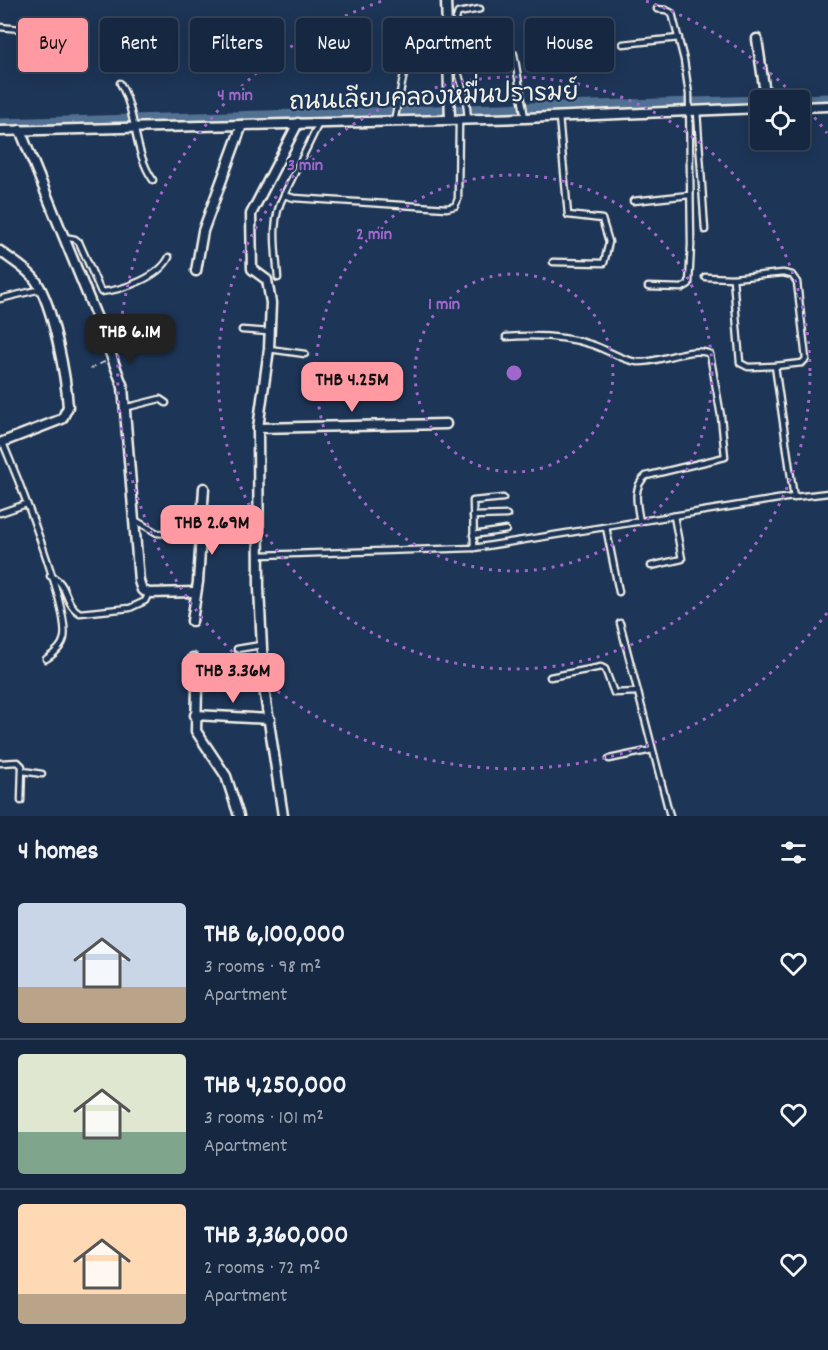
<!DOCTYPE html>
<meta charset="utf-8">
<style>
:root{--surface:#162841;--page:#23344c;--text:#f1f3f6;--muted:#9ea6b1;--line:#35445a;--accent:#ff9aa2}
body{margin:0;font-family:Dekko,"Playpen Sans Thai",sans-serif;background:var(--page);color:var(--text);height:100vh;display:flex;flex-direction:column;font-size:22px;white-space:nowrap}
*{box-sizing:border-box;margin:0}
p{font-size:20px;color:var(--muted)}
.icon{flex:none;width:33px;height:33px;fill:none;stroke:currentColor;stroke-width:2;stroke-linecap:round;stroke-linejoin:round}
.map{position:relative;height:816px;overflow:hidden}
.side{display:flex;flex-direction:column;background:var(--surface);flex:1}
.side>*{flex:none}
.banner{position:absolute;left:18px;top:18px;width:792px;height:54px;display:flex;gap:12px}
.tools{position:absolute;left:750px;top:90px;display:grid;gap:12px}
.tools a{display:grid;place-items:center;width:60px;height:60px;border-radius:6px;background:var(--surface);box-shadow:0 3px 15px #0003,0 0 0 2px var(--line);font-size:30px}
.price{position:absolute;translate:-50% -51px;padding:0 14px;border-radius:12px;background:var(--accent);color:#111;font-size:20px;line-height:39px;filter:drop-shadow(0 2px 3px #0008)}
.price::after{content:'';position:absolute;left:50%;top:36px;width:18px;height:14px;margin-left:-9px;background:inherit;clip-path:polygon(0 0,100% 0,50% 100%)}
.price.current{background:#222;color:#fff}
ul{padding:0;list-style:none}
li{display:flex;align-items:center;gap:18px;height:150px;padding:0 18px}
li+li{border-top:2px solid var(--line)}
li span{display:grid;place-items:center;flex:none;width:168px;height:120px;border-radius:6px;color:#555}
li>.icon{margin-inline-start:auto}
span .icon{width:72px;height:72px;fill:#fffc;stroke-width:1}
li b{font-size:26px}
h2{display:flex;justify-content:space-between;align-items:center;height:72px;padding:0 18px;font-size:26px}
.tag{padding:0 21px;border-radius:6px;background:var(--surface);box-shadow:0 3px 15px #0003,0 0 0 2px var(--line);font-size:21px;line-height:54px}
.tag.current{background:var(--accent);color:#111}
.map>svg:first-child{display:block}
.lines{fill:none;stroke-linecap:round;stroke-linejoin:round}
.canal{stroke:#517092;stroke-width:9}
.lane-casing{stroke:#f4f1e8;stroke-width:9}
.street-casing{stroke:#f4f1e8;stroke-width:13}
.path{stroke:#f4f1e8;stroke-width:1.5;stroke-dasharray:6 4.5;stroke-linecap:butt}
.lane{stroke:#1d3557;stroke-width:4.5}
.street{stroke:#1d3557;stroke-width:8}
.ring{fill:none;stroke:#9f67cb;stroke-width:3;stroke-dasharray:3 6}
.labels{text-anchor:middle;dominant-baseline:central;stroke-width:4.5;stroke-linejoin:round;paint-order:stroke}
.street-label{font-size:24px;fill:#f4f1e8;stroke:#1d3557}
.centre{fill:#9f67cb;stroke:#1d3557;stroke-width:3}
.ring-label{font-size:18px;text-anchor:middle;font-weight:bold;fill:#9f67cb;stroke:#1d3557;stroke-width:4.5;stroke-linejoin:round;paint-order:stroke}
</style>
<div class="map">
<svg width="828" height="816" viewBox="0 0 828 816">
<rect width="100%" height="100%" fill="#1d3557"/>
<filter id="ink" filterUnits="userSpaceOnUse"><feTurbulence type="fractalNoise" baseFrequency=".0167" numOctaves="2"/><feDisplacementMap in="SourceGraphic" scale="12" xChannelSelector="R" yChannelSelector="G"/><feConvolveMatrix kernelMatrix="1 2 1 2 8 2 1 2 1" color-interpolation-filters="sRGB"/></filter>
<g filter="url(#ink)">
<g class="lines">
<polyline class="canal" points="0,123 828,98"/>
<defs>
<g id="lane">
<polyline points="0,27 51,32"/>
<polyline points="623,44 679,38"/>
<polyline points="514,54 525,118"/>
<path d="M 120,83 C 137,113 133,151 153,180"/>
<polyline points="697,111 705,230"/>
<polyline points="468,119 466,99 456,65 456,19 458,13 480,9"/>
<polyline points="394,121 411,41"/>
<polyline points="319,123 284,195 294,198 447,208 455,206 458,199 459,120"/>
<polyline points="633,201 690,195"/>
<path d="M 64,237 L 75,239 L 79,242 L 101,292 C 123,290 160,277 169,257"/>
<polyline points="553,262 604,263 609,242 602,219 568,215 559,117"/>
<polyline points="705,277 733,278 783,273 792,275 797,282 806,359 802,363 775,366 794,498"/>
<path d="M 278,278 C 276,249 270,221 284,195"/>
<polyline points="733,278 740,363 748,367 775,366"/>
<polyline points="648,287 682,288 689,284 691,245 689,94 684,60 672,13 666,10 657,9"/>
<polyline points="0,299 41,289"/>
<polyline points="242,330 269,332"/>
<path d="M 506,337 C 534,335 566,336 593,345 C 608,350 621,360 637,362 C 657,364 691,345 710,354 L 721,416 L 725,457 L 646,476 C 632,487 637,505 640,522"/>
<polyline points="269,349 305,354"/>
<polyline points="124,408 160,399 166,403"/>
<path d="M 3,443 C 17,476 70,609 64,638 C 62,648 54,654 46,659"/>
<polyline points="0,513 26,504"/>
<polyline points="473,516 507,515"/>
<polyline points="135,520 157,533 192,535"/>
<polyline points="606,527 619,592"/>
<polyline points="473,535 506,530"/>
<polyline points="474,548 473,501 503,498"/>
<polyline points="260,555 474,548 778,499 828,493"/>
<polyline points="651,566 682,559 674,516"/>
<path d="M 50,576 C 69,582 63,604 80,613 L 130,608 L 145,601 L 149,593"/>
<polyline points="620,623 670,816"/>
<polyline points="237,649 261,645"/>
<polyline points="550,677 601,667 605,669 614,693 638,692"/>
<polyline points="197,688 228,685"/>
<polyline points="609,759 652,750"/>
<polyline points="0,763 18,762 22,766 21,801"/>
<polyline points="23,771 42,774"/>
</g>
<g id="street">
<polyline points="446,0 450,119"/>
<polyline points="757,39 766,100"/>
<polyline points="800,107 828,106"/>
<polyline points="20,130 99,323 123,387 139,581 142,590 149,593 195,592"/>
<polyline points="0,131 525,118 760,108"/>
<path d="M 0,251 C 11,260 28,269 36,281 C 53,305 66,377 68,407 L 62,419 L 0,443"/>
<polyline points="196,271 203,231 242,125"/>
<polyline points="258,428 446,424"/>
<polyline points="192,621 198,582 204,488"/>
<polyline points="193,658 197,688 196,731 226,776 239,816"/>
<polyline points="195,715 270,719"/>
<polyline points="283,816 264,688 259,588 258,428 269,349 271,303 267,280 252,269 251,214 298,123"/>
</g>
</defs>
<use href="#lane" class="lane-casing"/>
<use href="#street" class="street-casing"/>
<polyline class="path" points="90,369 106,361"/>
<use href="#lane" class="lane"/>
<use href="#street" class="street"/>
</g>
</g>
<g class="ring">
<circle cx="514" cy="373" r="99"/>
<circle cx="514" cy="373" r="198"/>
<circle cx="514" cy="373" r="296"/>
<path d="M827 613A395 395 0 1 1 382 1M646 1A395 395 0 0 1 827 133"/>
</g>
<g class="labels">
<g class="street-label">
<text transform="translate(434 99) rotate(-2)">ถนนเลียบคลองหมื่นปรารมย์</text>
</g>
</g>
<circle cx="514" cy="373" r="9" class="centre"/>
<g class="ring-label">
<text x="235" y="100">4 min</text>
<text x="305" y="170">3 min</text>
<text x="374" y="239">2 min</text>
<text x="444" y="309">1 min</text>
</g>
</svg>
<div class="tools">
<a><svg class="icon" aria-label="locate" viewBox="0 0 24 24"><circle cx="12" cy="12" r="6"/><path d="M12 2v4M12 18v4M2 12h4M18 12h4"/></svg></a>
</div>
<b class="price current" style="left:130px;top:365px">THB 6.1M</b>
<b class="price" style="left:352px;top:413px">THB 4.25M</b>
<b class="price" style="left:212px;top:556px">THB 2.69M</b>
<b class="price" style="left:233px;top:704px">THB 3.36M</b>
<div class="banner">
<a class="tag current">Buy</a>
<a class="tag">Rent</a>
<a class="tag">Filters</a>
<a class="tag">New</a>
<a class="tag">Apartment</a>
<a class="tag">House</a>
</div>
</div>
<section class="side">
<h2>4 homes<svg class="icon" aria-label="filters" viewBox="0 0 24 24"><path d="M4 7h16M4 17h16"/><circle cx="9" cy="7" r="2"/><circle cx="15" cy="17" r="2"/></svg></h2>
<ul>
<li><span style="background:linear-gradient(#c9d6e8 70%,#b9a48a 0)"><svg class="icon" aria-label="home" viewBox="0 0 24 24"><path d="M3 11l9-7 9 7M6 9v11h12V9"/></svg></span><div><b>THB 6,100,000</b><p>3 rooms · 98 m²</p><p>Apartment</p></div><svg class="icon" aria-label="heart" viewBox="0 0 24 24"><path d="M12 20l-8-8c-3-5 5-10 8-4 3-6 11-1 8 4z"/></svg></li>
<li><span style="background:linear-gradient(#dfe7d0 65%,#7fa58c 0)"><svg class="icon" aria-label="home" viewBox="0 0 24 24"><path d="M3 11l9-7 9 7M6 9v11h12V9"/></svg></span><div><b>THB 4,250,000</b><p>3 rooms · 101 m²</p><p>Apartment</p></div><svg class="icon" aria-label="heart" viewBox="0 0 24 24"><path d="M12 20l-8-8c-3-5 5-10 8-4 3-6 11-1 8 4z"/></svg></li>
<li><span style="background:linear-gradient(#ffd9b3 75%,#b9a48a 0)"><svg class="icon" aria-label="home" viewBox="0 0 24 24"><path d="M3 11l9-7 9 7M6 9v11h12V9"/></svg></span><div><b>THB 3,360,000</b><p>2 rooms · 72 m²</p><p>Apartment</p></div><svg class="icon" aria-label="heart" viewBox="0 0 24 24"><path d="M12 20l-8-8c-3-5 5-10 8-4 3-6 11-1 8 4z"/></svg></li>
</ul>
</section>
